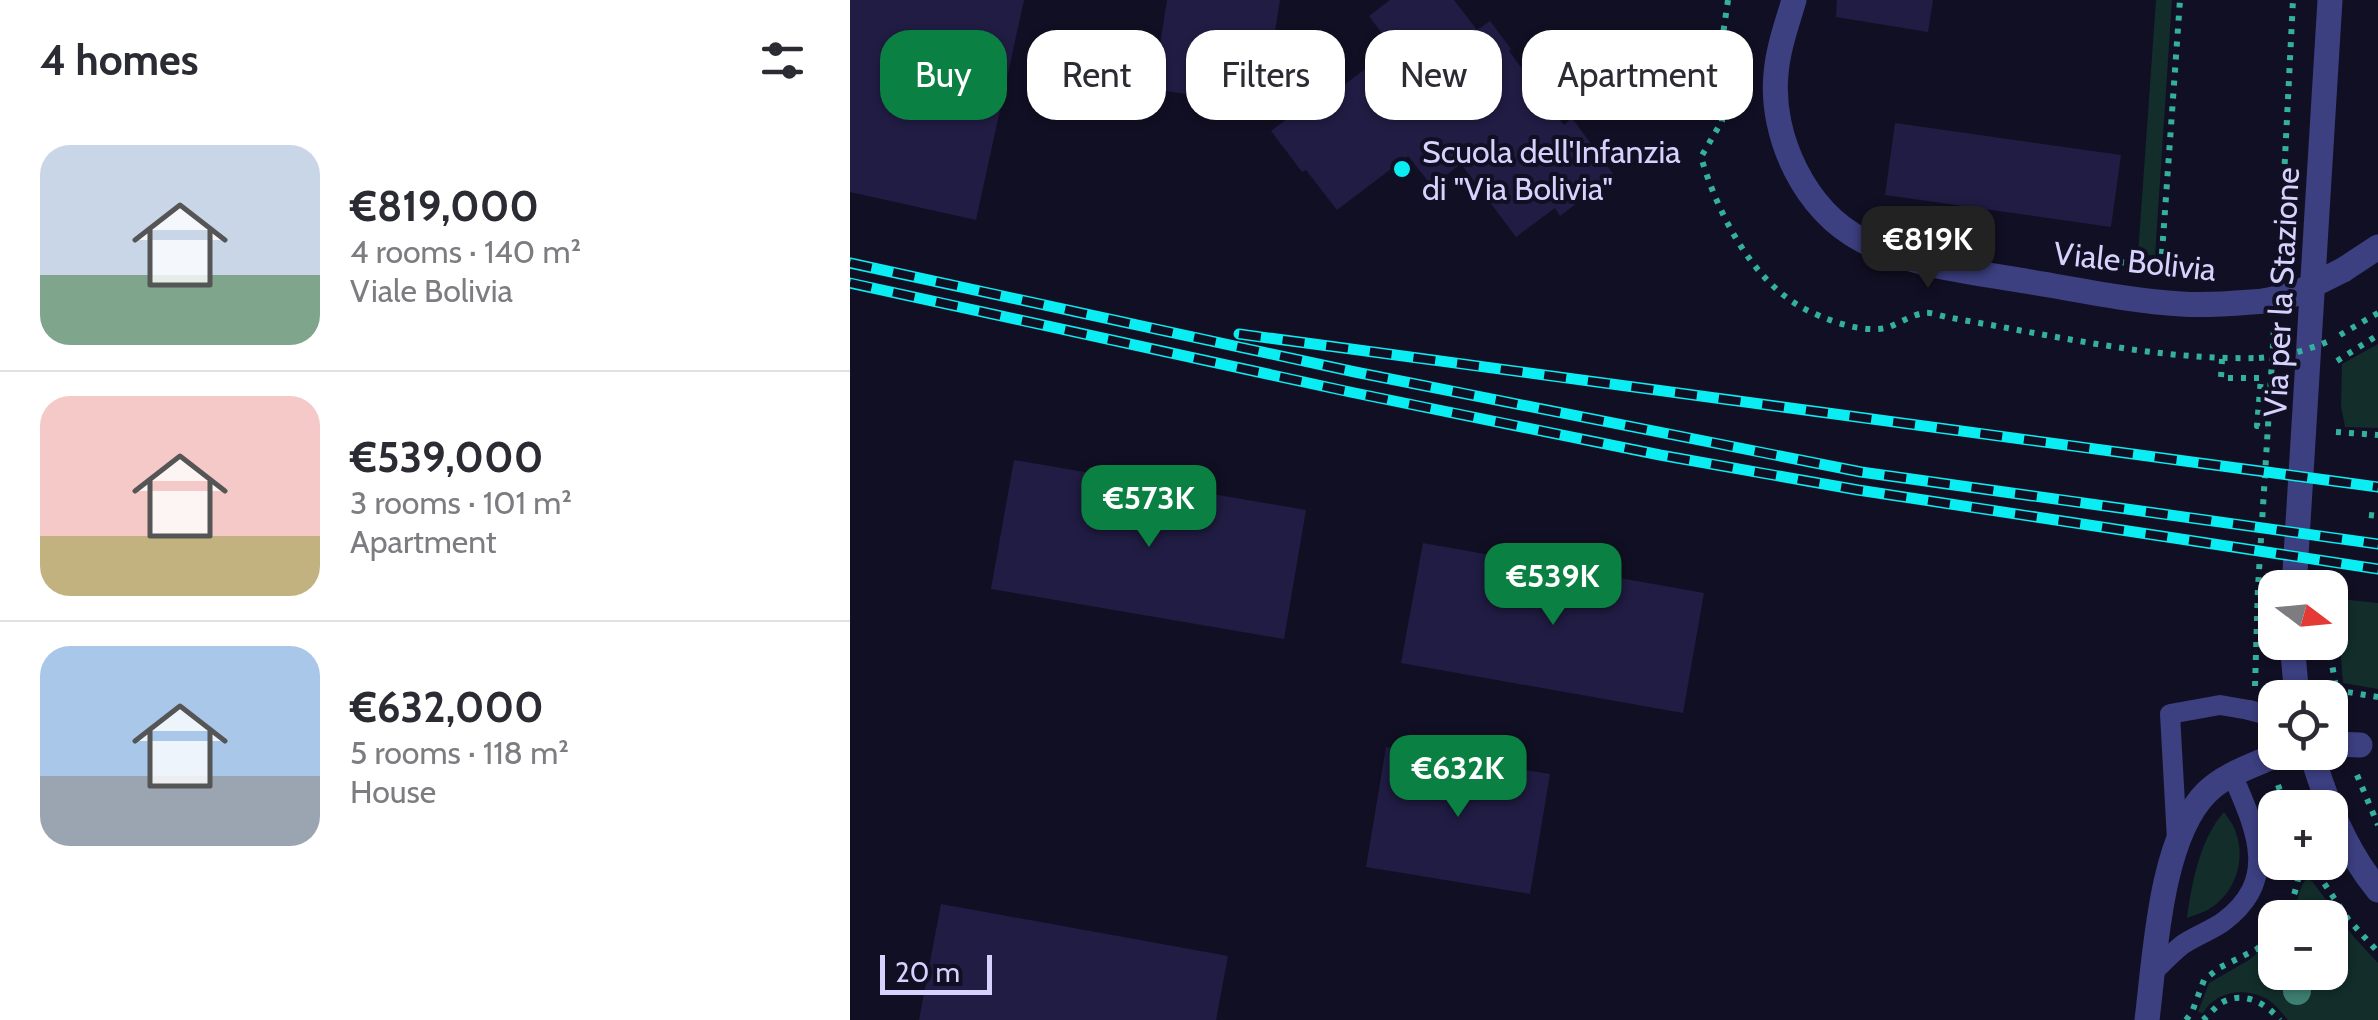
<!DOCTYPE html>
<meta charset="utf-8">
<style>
:root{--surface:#fff;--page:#f7f7f7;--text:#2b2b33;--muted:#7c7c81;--line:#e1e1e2;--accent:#0b8043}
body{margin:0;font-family:Cabin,sans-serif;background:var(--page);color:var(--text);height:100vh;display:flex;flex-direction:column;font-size:38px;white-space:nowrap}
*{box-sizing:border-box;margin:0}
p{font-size:32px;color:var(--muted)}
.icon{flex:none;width:55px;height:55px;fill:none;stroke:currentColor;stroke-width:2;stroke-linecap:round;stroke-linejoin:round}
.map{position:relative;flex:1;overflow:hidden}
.drawer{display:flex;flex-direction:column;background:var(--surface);width:850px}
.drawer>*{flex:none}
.hud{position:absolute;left:30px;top:30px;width:950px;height:90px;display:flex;gap:20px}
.needle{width:65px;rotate:106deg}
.buttons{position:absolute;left:1408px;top:570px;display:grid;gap:20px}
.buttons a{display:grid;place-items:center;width:90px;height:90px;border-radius:20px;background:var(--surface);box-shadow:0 2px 8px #0004;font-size:50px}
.scale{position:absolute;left:30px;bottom:25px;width:112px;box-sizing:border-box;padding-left:10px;border:5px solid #d5d3fd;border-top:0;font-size:28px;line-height:35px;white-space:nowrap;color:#d5d3fd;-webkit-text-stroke:8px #110f23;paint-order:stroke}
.price{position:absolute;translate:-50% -85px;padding:0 22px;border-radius:20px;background:var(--accent);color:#fff;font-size:32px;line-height:65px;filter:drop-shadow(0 2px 5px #0008)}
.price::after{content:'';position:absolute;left:50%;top:60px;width:30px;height:22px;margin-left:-15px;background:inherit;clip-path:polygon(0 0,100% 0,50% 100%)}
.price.active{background:#222;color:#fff}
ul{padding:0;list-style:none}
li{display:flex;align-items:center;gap:30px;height:250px;padding:0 40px}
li+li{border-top:2px solid var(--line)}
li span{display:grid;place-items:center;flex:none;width:280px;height:200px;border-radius:30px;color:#555}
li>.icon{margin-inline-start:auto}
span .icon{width:120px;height:120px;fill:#fffc;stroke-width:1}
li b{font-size:42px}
h2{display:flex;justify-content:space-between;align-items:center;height:120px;padding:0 40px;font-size:42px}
.tag{padding:0 35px;border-radius:30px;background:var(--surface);box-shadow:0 2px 8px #0004;font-size:35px;line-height:90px}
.tag.active{background:var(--accent);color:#fff}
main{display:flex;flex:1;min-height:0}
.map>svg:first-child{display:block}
.green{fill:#122d2a}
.building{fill:#211c43}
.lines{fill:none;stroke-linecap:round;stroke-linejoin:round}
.path{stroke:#34b09f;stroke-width:6;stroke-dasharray:5 8;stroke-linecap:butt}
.service{stroke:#3c3f80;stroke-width:20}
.minor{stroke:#3c3f80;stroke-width:25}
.tertiary{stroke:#3c3f80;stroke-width:25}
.rail-casing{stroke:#0aedf2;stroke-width:11}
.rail{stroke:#110f23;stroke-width:8;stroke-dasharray:22;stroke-linecap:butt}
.path-bridge{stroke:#34b09f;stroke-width:6;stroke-dasharray:5 8;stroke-linecap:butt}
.service-bridge{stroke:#3c3f80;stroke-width:20}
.minor-bridge{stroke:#3c3f80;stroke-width:25}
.tertiary-bridge{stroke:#3c3f80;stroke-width:25}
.tree{fill:#3e7f72}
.poi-dot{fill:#0aedf2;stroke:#110f23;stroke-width:4}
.labels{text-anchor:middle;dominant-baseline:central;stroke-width:8;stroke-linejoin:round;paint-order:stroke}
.poi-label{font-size:32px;fill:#d5d3fd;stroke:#110f23;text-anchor:start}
.street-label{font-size:32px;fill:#d5d3fd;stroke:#110f23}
</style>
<main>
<section class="drawer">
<h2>4 homes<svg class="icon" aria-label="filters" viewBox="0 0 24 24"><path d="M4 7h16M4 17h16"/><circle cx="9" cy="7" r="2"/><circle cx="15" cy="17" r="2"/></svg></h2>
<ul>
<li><span style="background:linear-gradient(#c9d6e8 65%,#7fa58c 0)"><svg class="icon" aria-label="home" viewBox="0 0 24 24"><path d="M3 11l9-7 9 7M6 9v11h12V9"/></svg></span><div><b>€819,000</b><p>4 rooms · 140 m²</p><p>Viale Bolivia</p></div></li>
<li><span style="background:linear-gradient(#f6c9c9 70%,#c2b280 0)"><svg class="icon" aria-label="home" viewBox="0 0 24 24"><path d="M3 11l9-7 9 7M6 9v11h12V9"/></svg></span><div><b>€539,000</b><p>3 rooms · 101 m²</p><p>Apartment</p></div></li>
<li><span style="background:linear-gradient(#a9c7e8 65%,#9aa5b1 0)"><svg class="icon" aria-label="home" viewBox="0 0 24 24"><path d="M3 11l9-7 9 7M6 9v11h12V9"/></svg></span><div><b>€632,000</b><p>5 rooms · 118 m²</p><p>House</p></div></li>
</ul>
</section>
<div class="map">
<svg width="1528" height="1020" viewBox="0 0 1528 1020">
<rect width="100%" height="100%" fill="#110f23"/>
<g class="green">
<polygon points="1306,0 1322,0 1305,256 1288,254"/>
<polygon points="1528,344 1528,428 1495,427 1491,406 1492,364"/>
<polygon points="1490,599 1528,603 1528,689 1493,683 1489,633"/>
<path d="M 1374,812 C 1378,818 1384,825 1386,833 C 1396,860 1385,894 1359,909 C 1353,913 1344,915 1337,918 C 1342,882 1350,839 1374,812 Z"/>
<path d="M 1456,879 L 1462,881 L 1503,936 L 1528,963 L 1528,1020 L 1438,1020 C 1430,1011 1423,1001 1413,997 C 1391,987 1364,993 1353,1013 L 1348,1012 L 1359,983 L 1399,960 L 1425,938 L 1425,972 L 1480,972 L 1480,918 L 1441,917 C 1447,905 1448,890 1456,879 Z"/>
</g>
<g class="building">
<polygon points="0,0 174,0 126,220 0,192"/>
<polygon points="317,0 430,0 422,50 410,48 403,89 358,82 355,97 303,89"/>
<polygon points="540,0 604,0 627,30 640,21 661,49 659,51 714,125 722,118 764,175 710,216 705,208 666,237 611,164 582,186 558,156 487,210 456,170 452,172 421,131 462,100 466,106 543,48 519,16"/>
<polygon points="987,0 1083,0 1078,32 986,17"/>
<polygon points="1045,123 1271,155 1261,227 1035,195"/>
<polygon points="164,460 456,510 434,639 141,589"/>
<polygon points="573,543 854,593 833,713 551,663"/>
<polygon points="536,747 700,774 680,894 516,867"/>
<polygon points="91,904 378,956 366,1020 69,1020"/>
</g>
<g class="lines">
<g class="path">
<path d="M 878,0 L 870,55 L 868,88 L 872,121 L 851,157 C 867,211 900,278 951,307 C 973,319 1014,335 1039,327 C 1050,323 1063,314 1075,313 C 1081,312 1091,316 1097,317 C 1122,322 1148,326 1173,331 C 1250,345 1329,360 1409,358"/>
<polyline points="1434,177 1443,0"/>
<polyline points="1269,262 1346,270"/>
<polyline points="1311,267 1330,0"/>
<polyline points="1490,335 1528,313"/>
<polyline points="1372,359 1371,378 1411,378 1407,426 1417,426"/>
<polyline points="1487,361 1528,335"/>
<polyline points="1486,432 1528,435"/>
<polyline points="1519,515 1528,516"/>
<polyline points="1478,642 1491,715"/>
<polyline points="1405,686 1408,587 1424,329"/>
<polyline points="1485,690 1528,697"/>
<polyline points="1507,775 1528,825"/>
<polyline points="1428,785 1436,808"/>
<polyline points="1460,862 1498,919 1528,952"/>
<path d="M 1434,918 C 1444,901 1448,882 1451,862"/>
<polyline points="1336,1020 1342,1012 1354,980 1369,968 1407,949 1425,931"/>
<path d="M 1353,1020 C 1359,1015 1365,1007 1371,1003 C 1393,990 1416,1003 1430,1020"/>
</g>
<g class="service">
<polyline points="1327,840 1320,714 1370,705 1399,710"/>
<path d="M 1303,972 C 1313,963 1322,953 1332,945 C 1345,936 1360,931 1373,922 C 1431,879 1405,828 1382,774"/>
</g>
<g class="minor">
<path d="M 944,0 C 937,24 928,48 926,74 C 920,136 955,211 1012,240 C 1063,267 1125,272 1181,282 C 1230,290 1281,301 1331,304 C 1359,306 1387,303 1414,301"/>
<polyline points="1493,270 1528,247"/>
</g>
<g class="tertiary">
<polyline points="1444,588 1480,0"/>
<polyline points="1442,642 1447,698"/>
<path d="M 1461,752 C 1476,801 1495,850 1528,890"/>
<path d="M 1297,1020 C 1305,957 1310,838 1357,792 C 1371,778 1391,770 1410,762"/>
</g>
<defs>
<g id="rail">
<polyline points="0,263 505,372 1011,472 1528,544"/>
<polyline points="0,283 500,392 810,455 1008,490 1528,569"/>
<polyline points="389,334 1528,487"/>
</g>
</defs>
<use href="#rail" class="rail-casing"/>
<use href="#rail" class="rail"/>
<path class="path-bridge" d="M 1409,358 C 1436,356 1459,350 1484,339"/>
<polyline class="service-bridge" points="1399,710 1425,717"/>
<polyline class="minor-bridge" points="1414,301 1445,294 1493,270"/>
<g class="tertiary-bridge">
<polyline points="1485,744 1510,745"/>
<polyline points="1410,762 1434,752"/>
</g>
</g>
<circle class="tree" cx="1447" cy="991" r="14"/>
<circle class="poi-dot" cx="552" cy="169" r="10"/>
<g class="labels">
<g class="poi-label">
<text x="572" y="151">Scuola dell'Infanzia<tspan x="572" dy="37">di "Via Bolivia"</tspan></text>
</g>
<g class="street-label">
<text transform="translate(1285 261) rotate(6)">Viale Bolivia</text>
<text transform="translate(1431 292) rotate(-87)">Via per la Stazione</text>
</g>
</g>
</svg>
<div class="buttons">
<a><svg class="needle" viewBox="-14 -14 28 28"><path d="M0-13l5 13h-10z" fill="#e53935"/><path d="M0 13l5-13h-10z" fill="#7c7c81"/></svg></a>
<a><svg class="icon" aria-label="locate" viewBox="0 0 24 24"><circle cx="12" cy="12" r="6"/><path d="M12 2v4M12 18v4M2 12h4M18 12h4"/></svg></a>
<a>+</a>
<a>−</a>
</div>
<div class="scale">20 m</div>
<b class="price active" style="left:1078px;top:291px">€819K</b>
<b class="price" style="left:299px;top:550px">€573K</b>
<b class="price" style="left:703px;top:628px">€539K</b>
<b class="price" style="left:608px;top:820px">€632K</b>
<div class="hud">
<a class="tag active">Buy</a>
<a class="tag">Rent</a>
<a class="tag">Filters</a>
<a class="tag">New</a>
<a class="tag">Apartment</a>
</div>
</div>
</main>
